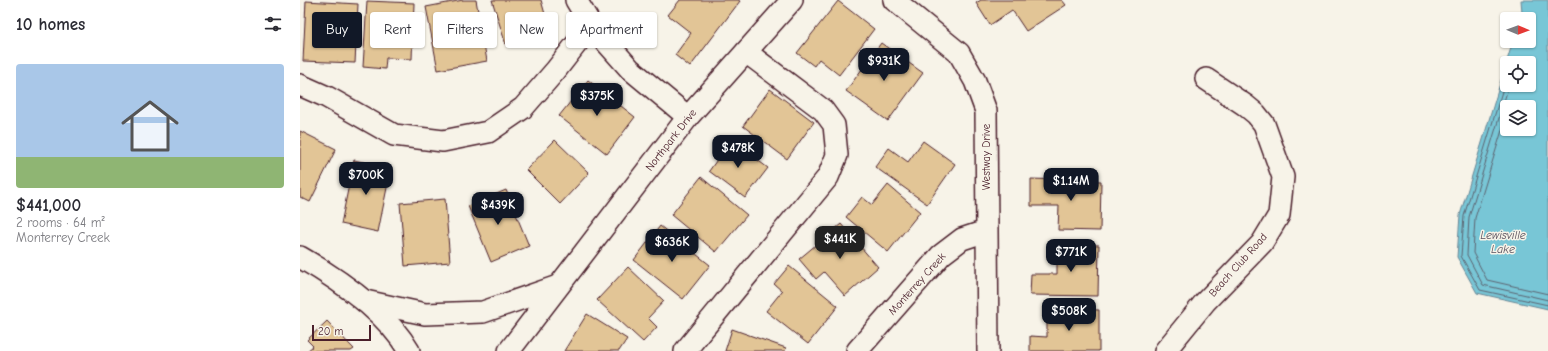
<!DOCTYPE html>
<meta charset="utf-8">
<style>
:root{--surface:#fff;--page:#f2f2f3;--text:#2b2b33;--muted:#7c7c81;--accent:#111827}
body{margin:0;font-family:"Comic Neue",sans-serif;background:var(--page);color:var(--text);height:100vh;display:flex;flex-direction:column;font-size:15px;white-space:nowrap}
*{box-sizing:border-box;margin:0}
p{font-size:13px;color:var(--muted)}
.icon{flex:none;width:22px;height:22px;fill:none;stroke:currentColor;stroke-width:2;stroke-linecap:round;stroke-linejoin:round}
.map{position:relative;flex:1;overflow:hidden}
.panel{display:flex;flex-direction:column;background:var(--surface);width:300px}
.panel>*{flex:none}
.top-card{position:absolute;left:12px;top:12px;width:380px;height:36px;display:flex;gap:8px}
.needle{width:26px;rotate:91deg}
.tools{position:absolute;left:1200px;top:12px;display:grid;gap:8px}
.tools a{display:grid;place-items:center;width:36px;height:36px;border-radius:4px;background:var(--surface);box-shadow:0 1px 3px #0004;font-size:20px}
.scale{position:absolute;left:12px;bottom:10px;width:59px;box-sizing:border-box;padding-left:4px;border:2px solid #4a1f2b;border-top:0;font-size:11px;line-height:14px;white-space:nowrap;color:#4a1f2b;-webkit-text-stroke:3px #f7f3e8;paint-order:stroke}
.price{position:absolute;translate:-50% -34px;padding:0 9px;border-radius:8px;background:var(--accent);color:#fff;font-size:13px;line-height:26px;filter:drop-shadow(0 1px 2px #0008)}
.price::after{content:'';position:absolute;left:50%;top:24px;width:12px;height:9px;margin-left:-6px;background:inherit;clip-path:polygon(0 0,100% 0,50% 100%)}
.price.active{background:#222;color:#fff}
ul{padding:0;list-style:none}
li{display:grid;align-content:center;gap:8px;height:212px;padding:0 16px}
li span{display:grid;place-items:center;height:124px;border-radius:4px;color:#555}
li>.icon{margin-inline-start:auto}
span .icon{width:72px;height:72px;fill:#fffc;stroke-width:1}
li b{font-size:17px}
h2{display:flex;justify-content:space-between;align-items:center;height:48px;padding:0 16px;font-size:17px}
.tag{padding:0 14px;border-radius:4px;background:var(--surface);box-shadow:0 1px 3px #0004;font-size:14px;line-height:36px}
.tag.active{background:var(--accent);color:#fff}
main{display:flex;flex:1;min-height:0}
.map>svg:first-child{display:block}
.water{fill:#78c6d6;stroke:#668392;fill-rule:evenodd}
.lines{fill:none;stroke-linecap:round;stroke-linejoin:round}
.shore{stroke:#5c626f;stroke-width:1}
.building{fill:#e2c596;stroke:#4a1f2b}
.minor-casing{stroke:#4a1f2b;stroke-width:24}
.minor{stroke:#f7f3e8;stroke-width:21}
.labels{text-anchor:middle;dominant-baseline:central;stroke-width:3;stroke-linejoin:round;paint-order:stroke}
.street-label{font-size:11px;fill:#4a1f2b;stroke:#f7f3e8}
.water-label{font-size:12px;font-style:italic;fill:#58515e;stroke:#f7f3e8}
</style>
<main>
<section class="panel">
<h2>10 homes<svg class="icon" aria-label="filters" viewBox="0 0 24 24"><path d="M4 7h16M4 17h16"/><circle cx="9" cy="7" r="2"/><circle cx="15" cy="17" r="2"/></svg></h2>
<ul>
<li><span style="background:linear-gradient(#a9c7e8 75%,#8fb573 0)"><svg class="icon" aria-label="home" viewBox="0 0 24 24"><path d="M3 11l9-7 9 7M6 9v11h12V9"/></svg></span><div><b>$441,000</b><p>2 rooms · 64 m²</p><p>Monterrey Creek</p></div></li>
</ul>
</section>
<div class="map">
<svg width="1248" height="351" viewBox="0 0 1248 351">
<rect width="100%" height="100%" fill="#f7f3e8"/>
<filter id="ink" filterUnits="userSpaceOnUse"><feTurbulence type="fractalNoise" baseFrequency=".025" numOctaves="2"/><feDisplacementMap in="SourceGraphic" scale="8" xChannelSelector="R" yChannelSelector="G"/><feConvolveMatrix kernelMatrix="1 2 1 2 8 2 1 2 1" color-interpolation-filters="sRGB"/></filter>
<g filter="url(#ink)">
<path class="water" d="M 1221,0 L 1248,0 L 1248,309 L 1177,293 L 1157,257 L 1160,215 L 1213,41 L 1229,41 L 1229,19 L 1220,19 L 1222,13 ZM 1207,63 L 1229,63 L 1229,85 L 1207,85 ZM 1207,107 L 1229,107 L 1229,129 L 1207,129 Z"/>
<g class="lines">
<g class="shore">
<polyline points="1207,75 1164,216 1161,256 1180,290 1248,305"/>
<polyline points="1209,85 1169,217 1167,255 1183,285 1248,300"/>
<polyline points="1207,114 1175,218 1173,253 1187,280 1248,294"/>
</g>
</g>
<g class="building">
<polygon points="163,0 176,0 187,61 138,70 126,7"/>
<polygon points="192,0 241,0 250,32 206,45"/>
<polygon points="380,0 438,0 440,1 390,67 375,55 391,33 368,15"/>
<polygon points="681,0 762,0 766,5 726,31 712,10 690,25 676,3"/>
<polygon points="6,1 58,4 55,63 3,61"/>
<polygon points="67,1 114,3 112,59 86,58 85,69 63,67"/>
<polygon points="538,1 574,29 539,75 519,59 514,66 497,53"/>
<polygon points="581,43 623,73 588,121 546,91"/>
<polygon points="288,80 335,117 307,154 259,116"/>
<polygon points="470,89 514,122 487,159 443,126"/>
<polygon points="0,131 36,149 10,202 0,197"/>
<polygon points="255,140 289,173 260,204 226,170"/>
<polygon points="431,140 468,168 445,198 409,171"/>
<polygon points="623,141 655,164 627,204 575,167 589,148 608,162"/>
<polygon points="54,160 91,168 78,232 41,224"/>
<polygon points="401,177 447,215 416,252 371,215"/>
<polygon points="731,179 801,181 800,231 758,230 759,206 731,206"/>
<polygon points="588,185 620,212 588,252 546,217 562,197 572,205"/>
<polygon points="206,190 229,246 191,262 168,206"/>
<polygon points="145,199 150,262 105,266 100,203"/>
<polygon points="541,224 578,267 545,296 524,272 516,279 499,259"/>
<polygon points="360,226 410,265 383,299 334,260"/>
<polygon points="757,244 799,245 798,296 730,295 731,274 757,274"/>
<polygon points="489,266 538,306 508,344 466,311 482,291 474,284"/>
<polygon points="328,267 364,301 348,318 357,327 343,342 297,300"/>
<polygon points="747,309 799,310 799,351 730,351 730,336 747,337"/>
<polygon points="287,314 327,339 319,351 264,351"/>
<polygon points="27,321 54,349 51,351 7,351 13,346 7,340"/>
<polygon points="432,329 486,348 485,351 425,351"/>
</g>
<g class="lines">
<defs>
<g id="minor">
<polyline points="276,0 291,25 330,69 388,117"/>
<polyline points="594,0 659,53 675,81 686,111 688,351"/>
<polyline points="0,85 27,97 94,135 143,141 188,132 223,108 256,70 291,25"/>
<path d="M 0,257 C 38,279 87,313 109,351"/>
<polyline points="65,301 125,314 183,312 258,286"/>
<polyline points="209,351 388,117 492,0"/>
<polyline points="385,351 528,177 537,155 534,125 523,110 446,52"/>
<polyline points="557,351 641,255 662,239 686,231"/>
<polyline points="865,351 905,302 962,243 979,215 983,177 964,124 956,114 945,105 906,79"/>
</g>
</defs>
<use href="#minor" class="minor-casing"/>
<use href="#minor" class="minor"/>
</g>
</g>
<g class="labels">
<g class="street-label">
<text transform="translate(371 140) rotate(-52)">Northpark Drive</text>
<text transform="translate(686 157) rotate(-90)">Westway Drive</text>
<text transform="translate(938 265) rotate(-48)">Beach Club Road</text>
<text transform="translate(617 284) rotate(-48)">Monterrey Creek</text>
</g>
<g class="water-label">
<text x="1203" y="235">Lewisville<tspan x="1203" dy="14">Lake</tspan></text>
</g>
</g>
</svg>
<div class="tools">
<a><svg class="needle" viewBox="-14 -14 28 28"><path d="M0-13l5 13h-10z" fill="#e53935"/><path d="M0 13l5-13h-10z" fill="#7c7c81"/></svg></a>
<a><svg class="icon" aria-label="locate" viewBox="0 0 24 24"><circle cx="12" cy="12" r="6"/><path d="M12 2v4M12 18v4M2 12h4M18 12h4"/></svg></a>
<a><svg class="icon" aria-label="layers" viewBox="0 0 24 24"><path d="M12 4l9 5-9 5-9-5zM3 14l9 5 9-5"/></svg></a>
</div>
<div class="scale">20 m</div>
<b class="price" style="left:584px;top:82px">$931K</b>
<b class="price" style="left:297px;top:117px">$375K</b>
<b class="price" style="left:438px;top:169px">$478K</b>
<b class="price" style="left:66px;top:196px">$700K</b>
<b class="price" style="left:771px;top:202px">$1.14M</b>
<b class="price" style="left:198px;top:226px">$439K</b>
<b class="price active" style="left:540px;top:260px">$441K</b>
<b class="price" style="left:372px;top:263px">$636K</b>
<b class="price" style="left:771px;top:273px">$771K</b>
<b class="price" style="left:769px;top:332px">$508K</b>
<div class="top-card">
<a class="tag active">Buy</a>
<a class="tag">Rent</a>
<a class="tag">Filters</a>
<a class="tag">New</a>
<a class="tag">Apartment</a>
</div>
</div>
</main>
